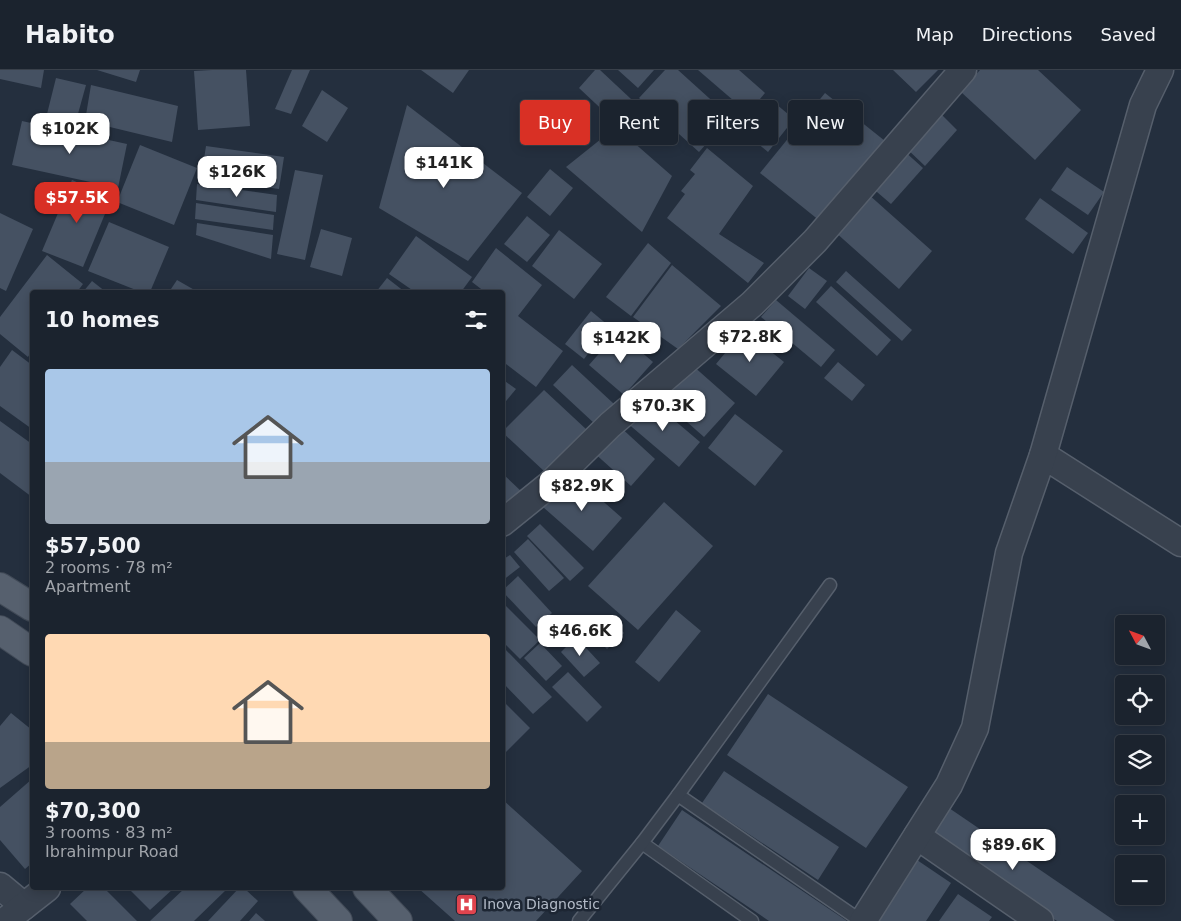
<!DOCTYPE html>
<meta charset="utf-8">
<style>
:root{--surface:#1b232e;--page:#242b36;--text:#f1f3f6;--muted:#a0a4aa;--line:#39404a;--accent:#d93025}
body{margin:0;font-family:"DejaVu Sans",sans-serif;background:var(--page);color:var(--text);height:100vh;display:flex;flex-direction:column;font-size:19px;white-space:nowrap}
*{box-sizing:border-box;margin:0}
p{font-size:16px;color:var(--muted)}
.icon{flex:none;width:28px;height:28px;fill:none;stroke:currentColor;stroke-width:2;stroke-linecap:round;stroke-linejoin:round}
.map{position:relative;flex:1;overflow:hidden}
.side{position:absolute;left:30px;top:220px;width:475px;height:600px;display:flex;flex-direction:column;background:var(--surface);border-radius:5px;box-shadow:0 2px 12px #0003,0 0 0 1px var(--line)}
.side>*{flex:none}
.banner{position:absolute;left:520px;top:30px;width:475px;height:45px;display:flex;gap:10px}
.needle{width:32px;rotate:311deg}
.tools{position:absolute;left:1115px;top:545px;display:grid;gap:10px}
.tools a{display:grid;place-items:center;width:50px;height:50px;border-radius:5px;background:var(--surface);box-shadow:0 2px 12px #0003,0 0 0 1px var(--line);font-size:25px}
.price{position:absolute;translate:-50% -42px;padding:0 11px;border-radius:10px;background:#fff;color:#222;font-size:16px;line-height:32px;filter:drop-shadow(0 1px 2px #0008)}
.price::after{content:'';position:absolute;left:50%;top:30px;width:15px;height:11px;margin-left:-8px;background:inherit;clip-path:polygon(0 0,100% 0,50% 100%)}
.price.current{background:var(--accent);color:#fff}
ul{padding:0;list-style:none}
li{display:grid;align-content:center;gap:10px;height:265px;padding:0 15px}
li span{display:grid;place-items:center;height:155px;border-radius:5px;color:#555}
li>.icon{margin-inline-start:auto}
span .icon{width:90px;height:90px;fill:#fffc;stroke-width:1}
li b{font-size:21px}
h2{display:flex;justify-content:space-between;align-items:center;height:60px;padding:0 15px;font-size:21px}
.pill{padding:0 18px;border-radius:5px;background:var(--surface);box-shadow:0 2px 12px #0003,0 0 0 1px var(--line);font-size:18px;line-height:45px}
.pill.current{background:var(--accent);color:#fff}
header{display:flex;align-items:center;gap:30px;box-sizing:border-box;height:70px;padding:0 25px;background:var(--surface);border-bottom:1px solid var(--line)}
header strong{font-size:24px}
nav{display:flex;gap:28px;margin-inline-start:auto;font-size:18px}
.map>svg:first-child{display:block}
.building{fill:#455162}
.lines{fill:none;stroke-linecap:round;stroke-linejoin:round}
.service-casing{stroke:#565f6c;stroke-width:15}
.minor-casing{stroke:#565f6c;stroke-width:29}
.primary-casing{stroke:#414a57;stroke-width:30}
.service{stroke:#38414e;stroke-width:12}
.minor{stroke:#38414e;stroke-width:26}
.primary{stroke:#56606e;stroke-width:28}
.labels{text-anchor:middle;dominant-baseline:central;stroke-width:5;stroke-linejoin:round;paint-order:stroke}
.poi-label{font-size:14px;fill:#b4bcc9;stroke:#1d2633;text-anchor:start}
</style>
<header>
<strong>Habito</strong>
<nav><a>Map</a><a>Directions</a><a>Saved</a></nav>
</header>
<div class="map">
<svg width="1181" height="851" viewBox="0 0 1181 851">
<rect width="100%" height="100%" fill="#242f3e"/>
<g class="building">
<polygon points="0,0 44,0 41,18 0,9"/>
<polygon points="97,0 140,0 136,12"/>
<polygon points="212,0 246,0 250,56 198,60 194,1"/>
<polygon points="292,0 310,0 291,44 275,39"/>
<polygon points="421,0 469,0 453,23"/>
<polygon points="595,0 600,0 631,29 612,49 579,18"/>
<polygon points="618,0 654,0 638,18"/>
<polygon points="665,0 678,0 730,47 699,82 639,28"/>
<polygon points="698,0 739,0 765,23 748,43"/>
<polygon points="893,0 938,0 916,22"/>
<polygon points="980,0 1038,0 1081,40 1035,90 961,22"/>
<polygon points="56,8 86,15 76,51 47,44"/>
<polygon points="91,15 178,36 172,72 85,51"/>
<polygon points="322,20 348,38 327,72 302,56"/>
<polygon points="825,23 885,71 820,151 760,103"/>
<polygon points="776,34 794,49 768,82 750,67"/>
<polygon points="407,35 522,123 468,191 379,138"/>
<polygon points="938,41 957,60 925,96 905,77"/>
<polygon points="22,51 127,74 118,118 12,95"/>
<polygon points="616,57 672,106 642,162 566,97"/>
<polygon points="140,75 197,98 174,155 117,132"/>
<polygon points="206,76 284,87 279,119 201,108"/>
<polygon points="707,78 753,116 719,164 764,193 748,213 667,148 685,124 681,121 695,104 690,100"/>
<polygon points="903,80 923,98 891,134 870,116"/>
<polygon points="1067,97 1104,122 1088,145 1051,120"/>
<polygon points="550,99 573,118 550,146 527,127"/>
<polygon points="295,100 323,105 305,190 277,184"/>
<polygon points="72,110 112,127 83,197 42,181"/>
<polygon points="197,114 277,125 276,142 196,130"/>
<polygon points="868,124 932,181 899,219 834,161"/>
<polygon points="1040,128 1088,163 1073,184 1025,149"/>
<polygon points="196,133 274,145 273,160 195,149"/>
<polygon points="0,143 33,159 6,221 0,218"/>
<polygon points="527,146 550,165 527,192 504,174"/>
<polygon points="109,152 169,177 150,222 141,222 88,201"/>
<polygon points="197,153 273,165 271,189 196,165"/>
<polygon points="321,159 352,168 342,206 310,197"/>
<polygon points="559,160 602,194 574,229 532,196"/>
<polygon points="416,166 472,207 461,222 415,222 389,204"/>
<polygon points="648,173 671,193 631,246 606,227"/>
<polygon points="496,178 542,215 518,246 563,281 536,317 502,291 502,222 485,222 472,212"/>
<polygon points="47,185 83,214 77,222 32,222 32,280 28,287 0,264 0,247"/>
<polygon points="672,195 721,236 678,279 633,247"/>
<polygon points="809,198 827,211 805,239 788,226"/>
<polygon points="846,201 912,260 902,271 836,212"/>
<polygon points="387,208 405,222 376,222"/>
<polygon points="177,210 198,222 169,222"/>
<polygon points="92,211 106,222 83,222"/>
<polygon points="831,216 891,270 877,286 816,232"/>
<polygon points="776,230 835,280 821,297 761,247"/>
<polygon points="591,241 609,256 584,289 565,274"/>
<polygon points="744,260 784,292 756,326 716,294"/>
<polygon points="618,262 653,292 624,325 589,295"/>
<polygon points="12,280 32,295 32,359 0,336 0,297"/>
<polygon points="838,292 865,315 852,331 824,308"/>
<polygon points="572,295 614,334 595,354 553,315"/>
<polygon points="692,295 735,333 704,367 661,329"/>
<polygon points="502,309 516,319 502,336"/>
<polygon points="544,320 587,360 545,402 502,362"/>
<polygon points="647,327 700,372 679,397 626,352"/>
<polygon points="735,344 783,381 755,416 708,378"/>
<polygon points="0,351 32,374 32,427 0,403"/>
<polygon points="617,354 655,389 631,416 592,381"/>
<polygon points="502,403 522,422 502,442"/>
<polygon points="572,404 622,448 593,481 543,437"/>
<polygon points="664,432 713,476 638,560 588,516"/>
<polygon points="540,454 584,498 570,511 527,466"/>
<polygon points="528,469 564,508 549,521 514,482"/>
<polygon points="510,485 520,497 502,511 502,490"/>
<polygon points="518,506 552,543 536,557 502,521"/>
<polygon points="502,532 540,570 520,589 502,571"/>
<polygon points="676,540 701,561 659,612 635,592"/>
<polygon points="606,545 624,563 607,579 589,561"/>
<polygon points="576,567 600,593 584,607 561,582"/>
<polygon points="540,573 562,596 546,611 524,588"/>
<polygon points="502,576 552,627 533,644 502,612"/>
<polygon points="568,602 602,637 587,652 552,617"/>
<polygon points="768,624 908,717 866,778 727,685"/>
<polygon points="502,630 530,658 505,683 502,681"/>
<polygon points="11,643 32,660 32,695 0,718 0,656"/>
<polygon points="724,701 839,777 818,810 702,733"/>
<polygon points="32,709 32,793 25,799 0,770 0,737"/>
<polygon points="502,729 582,801 536,851 455,851 418,818 502,818"/>
<polygon points="949,738 1115,851 1057,851 930,765"/>
<polygon points="682,740 847,851 769,851 658,776"/>
<polygon points="917,790 951,813 926,851 875,851"/>
<polygon points="87,818 104,818 137,851 87,851 70,834"/>
<polygon points="128,818 174,818 150,840"/>
<polygon points="185,818 228,818 194,851 150,851"/>
<polygon points="239,818 244,818 258,831 240,851 208,851"/>
<polygon points="958,824 992,847 989,851 939,851"/>
<polygon points="256,843 265,851 249,851"/>
</g>
<g class="lines">
<defs>
<g id="service">
<polyline points="678,725 861,851"/>
<polyline points="642,773 752,851"/>
<polyline points="579,851 642,773 678,725 830,515"/>
</g>
<g id="minor">
<polyline points="1043,385 1181,473"/>
<polyline points="502,453 549,415 610,355 752,234 815,171 963,0"/>
<polyline points="917,766 1040,851"/>
<polyline points="0,816 24,836"/>
<polyline points="5,851 47,818"/>
<polyline points="863,851 949,715 975,658 1009,483 1043,385 1143,35 1160,0"/>
</g>
<g id="primary">
<polyline points="0,517 32,537"/>
<polyline points="0,560 32,582"/>
<polyline points="307,818 338,851"/>
<polyline points="367,818 398,851"/>
</g>
</defs>
<use href="#service" class="service-casing"/>
<use href="#minor" class="minor-casing"/>
<use href="#primary" class="primary-casing"/>
<use href="#service" class="service"/>
<use href="#minor" class="minor"/>
<use href="#primary" class="primary"/>
</g>
<defs>
<symbol id="hospital-square" viewBox="-11 -11 22 22"><rect x="-9" y="-9" width="18" height="18" rx="4" fill="#e0444e" stroke="#1d2633"/><path d="M-5-5h3v3.5h4V-5h3V5h-3V1.5h-4V5h-3Z" fill="#fff"/></symbol>
</defs>
<g fill-rule="evenodd">
<use href="#hospital-square" x="454" y="822" width="25" height="25"/>
</g>
<g class="labels">
<g class="poi-label">
<text x="483" y="834">Inova Diagnostic</text>
</g>
</g>
</svg>
<div class="tools">
<a><svg class="needle" viewBox="-14 -14 28 28"><path d="M0-13l5 13h-10z" fill="#e53935"/><path d="M0 13l5-13h-10z" fill="#a0a4aa"/></svg></a>
<a><svg class="icon" aria-label="locate" viewBox="0 0 24 24"><circle cx="12" cy="12" r="6"/><path d="M12 2v4M12 18v4M2 12h4M18 12h4"/></svg></a>
<a><svg class="icon" aria-label="layers" viewBox="0 0 24 24"><path d="M12 4l9 5-9 5-9-5zM3 14l9 5 9-5"/></svg></a>
<a>+</a>
<a>−</a>
</div>
<b class="price" style="left:70px;top:85px">$102K</b>
<b class="price" style="left:444px;top:119px">$141K</b>
<b class="price" style="left:237px;top:128px">$126K</b>
<b class="price current" style="left:77px;top:154px">$57.5K</b>
<b class="price" style="left:750px;top:293px">$72.8K</b>
<b class="price" style="left:621px;top:294px">$142K</b>
<b class="price" style="left:663px;top:362px">$70.3K</b>
<b class="price" style="left:582px;top:442px">$82.9K</b>
<b class="price" style="left:580px;top:587px">$46.6K</b>
<b class="price" style="left:1013px;top:801px">$89.6K</b>
<div class="banner">
<a class="pill current">Buy</a>
<a class="pill">Rent</a>
<a class="pill">Filters</a>
<a class="pill">New</a>
</div>
<section class="side">
<h2>10 homes<svg class="icon" aria-label="filters" viewBox="0 0 24 24"><path d="M4 7h16M4 17h16"/><circle cx="9" cy="7" r="2"/><circle cx="15" cy="17" r="2"/></svg></h2>
<ul>
<li><span style="background:linear-gradient(#a9c7e8 60%,#9aa5b1 0)"><svg class="icon" aria-label="home" viewBox="0 0 24 24"><path d="M3 11l9-7 9 7M6 9v11h12V9"/></svg></span><div><b>$57,500</b><p>2 rooms · 78 m²</p><p>Apartment</p></div></li>
<li><span style="background:linear-gradient(#ffd9b3 70%,#b9a48a 0)"><svg class="icon" aria-label="home" viewBox="0 0 24 24"><path d="M3 11l9-7 9 7M6 9v11h12V9"/></svg></span><div><b>$70,300</b><p>3 rooms · 83 m²</p><p>Ibrahimpur Road</p></div></li>
</ul>
</section>
</div>
